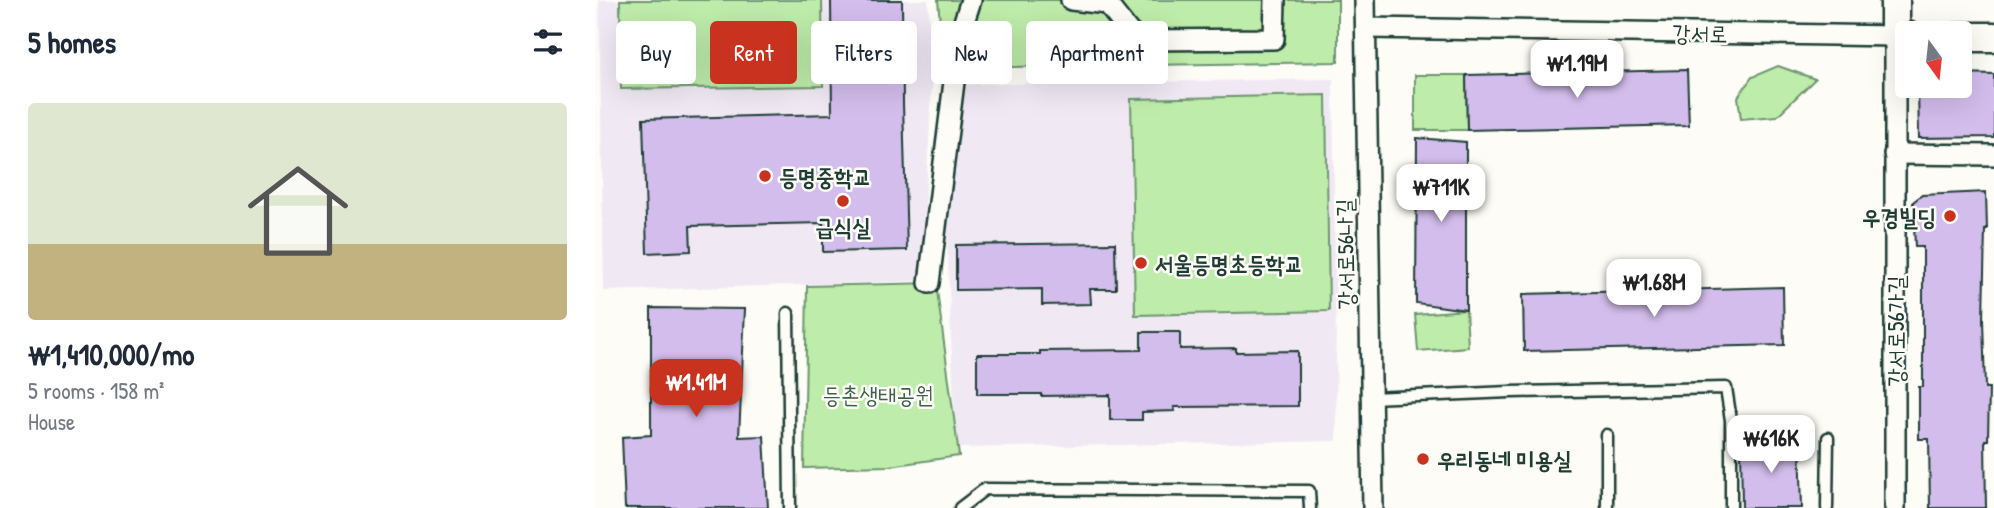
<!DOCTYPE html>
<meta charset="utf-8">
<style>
:root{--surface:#fff;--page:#f6f6f7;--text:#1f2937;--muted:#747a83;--line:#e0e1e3;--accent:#c8321e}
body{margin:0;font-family:"Patrick Hand","Poor Story",sans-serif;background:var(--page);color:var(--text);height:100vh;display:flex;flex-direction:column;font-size:26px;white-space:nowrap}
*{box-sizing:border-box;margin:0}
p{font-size:23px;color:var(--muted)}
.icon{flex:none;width:38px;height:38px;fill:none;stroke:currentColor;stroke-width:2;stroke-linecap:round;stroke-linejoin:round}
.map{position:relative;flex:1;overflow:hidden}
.panel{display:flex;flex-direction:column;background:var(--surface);width:595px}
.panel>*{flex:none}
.hud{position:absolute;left:21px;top:21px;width:665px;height:63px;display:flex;gap:14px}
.needle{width:46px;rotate:165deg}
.fabs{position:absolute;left:1300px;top:21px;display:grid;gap:14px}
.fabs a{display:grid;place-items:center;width:77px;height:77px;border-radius:7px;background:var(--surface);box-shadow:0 7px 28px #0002;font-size:35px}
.price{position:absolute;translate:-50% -60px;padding:0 16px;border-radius:14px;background:#fff;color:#222;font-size:23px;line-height:46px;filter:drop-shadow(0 2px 4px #0008)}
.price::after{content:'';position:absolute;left:50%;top:42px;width:21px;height:16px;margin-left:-10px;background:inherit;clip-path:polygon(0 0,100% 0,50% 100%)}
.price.on{background:var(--accent);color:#fff}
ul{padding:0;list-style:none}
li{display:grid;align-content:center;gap:14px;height:371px;padding:0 28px}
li+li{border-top:2px solid var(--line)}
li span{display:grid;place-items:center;height:217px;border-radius:7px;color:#555}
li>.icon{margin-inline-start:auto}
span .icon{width:126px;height:126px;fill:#fffc;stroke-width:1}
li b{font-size:30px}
h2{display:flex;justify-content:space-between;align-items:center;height:84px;padding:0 28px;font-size:30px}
.pill{padding:0 24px;border-radius:7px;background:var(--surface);box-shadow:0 7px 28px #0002;font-size:24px;line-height:63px}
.pill.on{background:var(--accent);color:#fff}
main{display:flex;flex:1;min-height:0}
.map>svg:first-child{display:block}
.built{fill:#f0e9f4}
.green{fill:#beecaa;stroke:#6e946f;stroke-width:2}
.building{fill:#d3bdec;stroke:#1f3d34;stroke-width:2}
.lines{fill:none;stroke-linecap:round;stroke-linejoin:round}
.lane-casing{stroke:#1f3d34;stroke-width:15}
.street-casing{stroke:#1f3d34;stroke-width:24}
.secondary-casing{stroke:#1f3d34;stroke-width:33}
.lane{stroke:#fdfcf7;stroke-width:10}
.street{stroke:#fdfcf7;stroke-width:19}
.secondary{stroke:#fdfcf7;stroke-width:28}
.poi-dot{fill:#c8321e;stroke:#fdfcf7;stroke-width:2.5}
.labels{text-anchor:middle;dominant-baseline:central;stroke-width:5;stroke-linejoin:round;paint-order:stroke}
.street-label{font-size:23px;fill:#1f3d34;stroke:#fdfcf7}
.poi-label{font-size:23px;font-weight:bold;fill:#1f3d34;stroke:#fdfcf7;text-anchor:start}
.park-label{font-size:23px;fill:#3f604c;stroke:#fdfcf7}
</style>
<main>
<section class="panel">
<h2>5 homes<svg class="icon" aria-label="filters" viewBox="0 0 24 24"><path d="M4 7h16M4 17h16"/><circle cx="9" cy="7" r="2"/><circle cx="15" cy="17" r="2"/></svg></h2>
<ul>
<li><span style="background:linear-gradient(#dfe7d0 65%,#c2b280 0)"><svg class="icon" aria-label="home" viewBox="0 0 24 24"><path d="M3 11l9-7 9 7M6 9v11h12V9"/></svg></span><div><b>₩1,410,000/mo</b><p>5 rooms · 158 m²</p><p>House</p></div></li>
</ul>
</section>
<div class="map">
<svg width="1399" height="508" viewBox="0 0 1399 508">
<rect width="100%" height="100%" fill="#fdfcf7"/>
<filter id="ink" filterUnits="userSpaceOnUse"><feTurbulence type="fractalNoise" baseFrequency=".0143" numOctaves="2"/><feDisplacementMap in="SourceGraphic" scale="14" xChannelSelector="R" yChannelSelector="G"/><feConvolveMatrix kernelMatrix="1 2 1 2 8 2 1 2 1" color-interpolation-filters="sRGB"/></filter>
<g filter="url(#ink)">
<g class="built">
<polygon points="4,0 333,0 338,70 326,281 9,291"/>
<polygon points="738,79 742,441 361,448 345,85"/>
</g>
<g class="green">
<polygon points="25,0 227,0 228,86 26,89"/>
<polygon points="343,0 743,0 743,62 349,68"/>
<polygon points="1183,66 1220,79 1182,116 1146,119 1143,97 1157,77"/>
<polygon points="820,75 871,75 872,130 820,130"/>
<polygon points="731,95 734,311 540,315 536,99"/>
<polygon points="341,283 364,456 295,466 209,468 212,286"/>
<polygon points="871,310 873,347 823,351 820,314"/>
</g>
<g class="building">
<polygon points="236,0 307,0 308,103 312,250 228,252 228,223 95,226 96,251 52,253 48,119 237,114"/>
<polygon points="1092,70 1094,125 872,130 871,75"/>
<polygon points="1365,73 1399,74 1399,137 1324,138 1323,86 1365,86"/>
<polygon points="822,138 871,142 871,310 821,303"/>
<polygon points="1391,192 1392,229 1390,229 1388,319 1390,388 1394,388 1393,440 1390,440 1391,508 1335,508 1334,439 1324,439 1324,387 1328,387 1328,247 1320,247 1318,202 1327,195"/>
<polygon points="520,243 521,289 495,289 496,304 447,305 447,289 361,290 361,245"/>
<polygon points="1188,287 1189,345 929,351 928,294"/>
<polygon points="56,308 150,309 144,437 169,436 173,508 30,508 27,437 56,435"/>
<polygon points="546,332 585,332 585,349 641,348 641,352 703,351 703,406 579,407 580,411 547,412 547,420 515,420 515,395 446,396 446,394 382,394 382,354 445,354 445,351 546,350"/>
<polygon points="1205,442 1207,508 1147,508 1146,443"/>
</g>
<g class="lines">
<defs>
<g id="lane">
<polyline points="193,313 195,508"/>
<polyline points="776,398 915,392 1131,388 1136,420 1136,508"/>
<polyline points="1012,435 1012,505"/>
<polyline points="365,508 390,489 714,491 715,508"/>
<polyline points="1232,508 1233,438 1232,508"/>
</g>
<g id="street">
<polyline points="476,0 512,4"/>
<polyline points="511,0 512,4 535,33 547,40 679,39 680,0"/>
<polyline points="770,0 778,508"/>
<polyline points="771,28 1300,36 1300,508"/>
<polyline points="1299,154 1399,155"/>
<polyline points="334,283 365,34 376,0"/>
</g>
<g id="secondary">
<polyline points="1300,0 1300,36 1312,36"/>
<polyline points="1365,37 1399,37"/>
</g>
</defs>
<use href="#lane" class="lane-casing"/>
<use href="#street" class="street-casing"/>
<use href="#secondary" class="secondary-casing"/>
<use href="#lane" class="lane"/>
<use href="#street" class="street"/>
<use href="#secondary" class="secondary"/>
</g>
</g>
<g class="poi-dot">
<circle cx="170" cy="176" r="7"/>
<circle cx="248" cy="201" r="7"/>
<circle cx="1355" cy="216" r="7"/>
<circle cx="546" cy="263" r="7"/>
<circle cx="828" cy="459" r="7"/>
</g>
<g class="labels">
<g class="street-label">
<text transform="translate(1105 33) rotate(1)">강서로</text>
<text transform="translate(750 254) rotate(-91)">강서로56나길</text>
<text transform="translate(1300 331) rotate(-90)">강서로56가길</text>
</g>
<g class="poi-label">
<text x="184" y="176">등명중학교</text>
<text x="1341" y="216" text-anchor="end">우경빌딩</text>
<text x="248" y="226" text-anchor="middle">급식실</text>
<text x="560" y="263">서울등명초등학교</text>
<text x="842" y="459">우리동네 미용실</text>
</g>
<g class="park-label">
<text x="283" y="394">등촌생태공원</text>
</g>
</g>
</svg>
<div class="fabs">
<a><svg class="needle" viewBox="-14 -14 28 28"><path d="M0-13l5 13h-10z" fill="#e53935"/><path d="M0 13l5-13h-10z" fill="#747a83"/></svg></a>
</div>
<b class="price" style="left:982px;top:100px">₩1.19M</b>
<b class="price" style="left:846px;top:224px">₩711K</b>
<b class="price" style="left:1059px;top:319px">₩1.68M</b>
<b class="price on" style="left:101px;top:419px">₩1.41M</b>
<b class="price" style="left:1176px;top:475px">₩616K</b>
<div class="hud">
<a class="pill">Buy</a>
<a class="pill on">Rent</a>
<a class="pill">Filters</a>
<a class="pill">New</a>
<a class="pill">Apartment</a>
</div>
</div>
</main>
